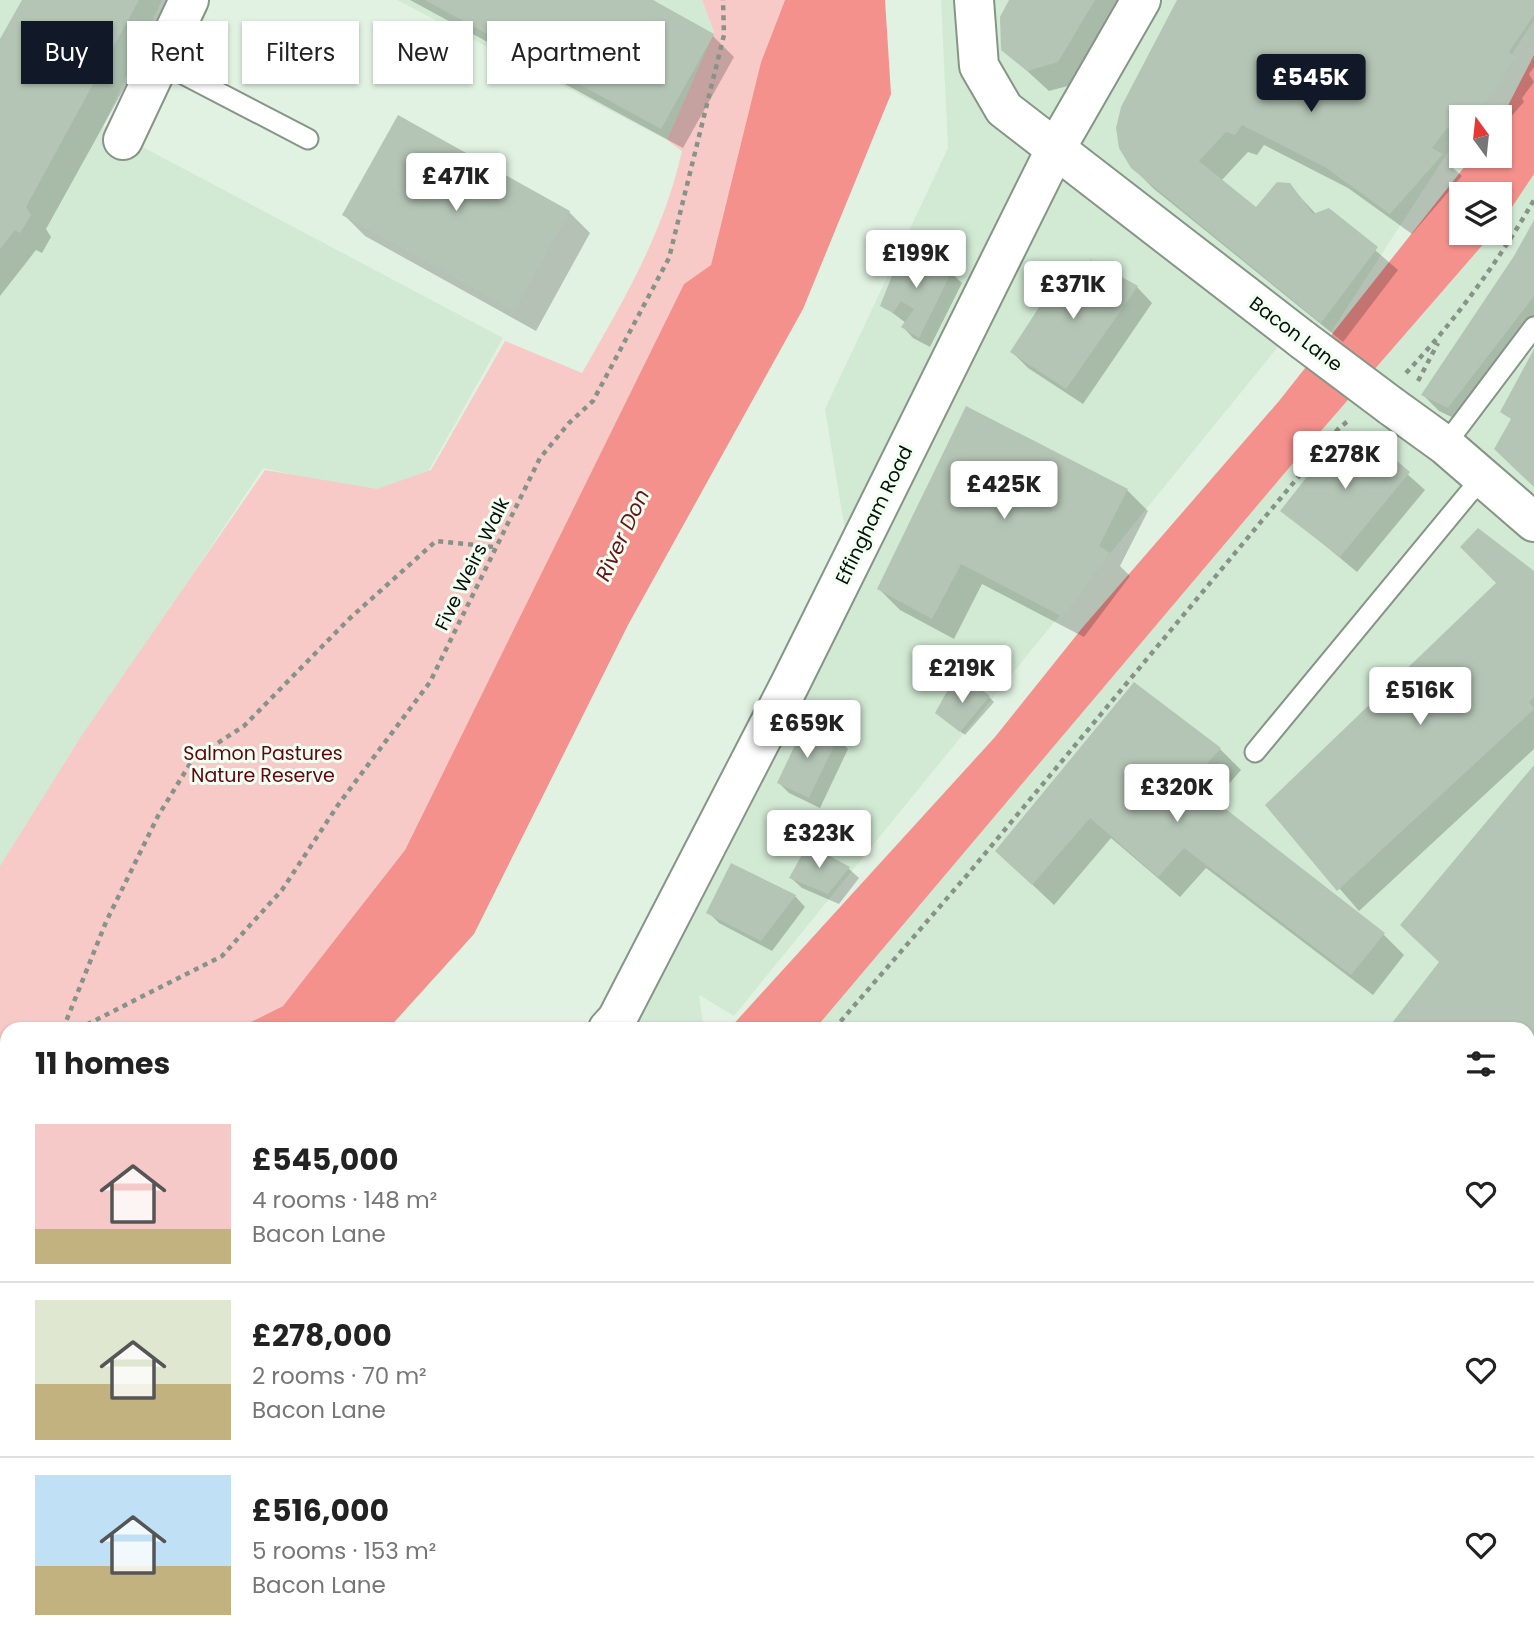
<!DOCTYPE html>
<meta charset="utf-8">
<style>
:root{--surface:#fff;--page:#f6f6f6;--text:#222;--muted:#767676;--line:#e0e0e0;--accent:#111827}
body{margin:0;font-family:Poppins,sans-serif;background:var(--page);color:var(--text);height:100vh;display:flex;flex-direction:column;font-size:26px;white-space:nowrap}
*{box-sizing:border-box;margin:0}
p{font-size:23px;color:var(--muted)}
.icon{flex:none;width:38px;height:38px;fill:none;stroke:currentColor;stroke-width:2;stroke-linecap:round;stroke-linejoin:round}
.map{position:relative;flex:1;overflow:hidden}
.side{position:absolute;left:0px;top:1022px;width:1535px;height:625px;display:flex;flex-direction:column;background:var(--surface);border-radius:21px 21px 0 0;box-shadow:0 2px 5px #0004}
.side>*{flex:none}
.top-card{position:absolute;left:21px;top:21px;width:700px;height:63px;display:flex;gap:14px}
.needle{width:46px;rotate:345deg}
.fabs{position:absolute;left:1449px;top:105px;display:grid;gap:14px}
.fabs a{display:grid;place-items:center;width:63px;height:63px;border-radius:0px;background:var(--surface);box-shadow:0 2px 5px #0004;font-size:35px}
.price{position:absolute;translate:-50% -60px;padding:0 16px;border-radius:7px;background:#fff;color:#222;font-size:23px;line-height:46px;filter:drop-shadow(0 2px 4px #0008)}
.price::after{content:'';position:absolute;left:50%;top:42px;width:21px;height:16px;margin-left:-10px;background:inherit;clip-path:polygon(0 0,100% 0,50% 100%)}
.price.active{background:var(--accent);color:#fff}
ul{padding:0;list-style:none}
li{display:flex;align-items:center;gap:21px;height:175px;padding:0 35px}
li+li{border-top:2px solid var(--line)}
li span{display:grid;place-items:center;flex:none;width:196px;height:140px;border-radius:0px;color:#555}
li>.icon{margin-inline-start:auto}
span .icon{width:84px;height:84px;fill:#fffc;stroke-width:1}
li b{font-size:30px}
h2{display:flex;justify-content:space-between;align-items:center;height:84px;padding:0 35px;font-size:30px}
.pill{padding:0 24px;border-radius:0px;background:var(--surface);box-shadow:0 2px 5px #0004;font-size:24px;line-height:63px}
.pill.active{background:var(--accent);color:#fff}
.map>svg:first-child{display:block}
.built{fill:#d2ead4}
.green{fill:#f7cac7}
.water{fill:#f5918d}
.shadow{fill:#0003}
.building{fill:#b4c5b5}
.lines{fill:none;stroke-linecap:round;stroke-linejoin:round}
.lane-casing{stroke:#859586;stroke-width:23}
.street-casing{stroke:#859586;stroke-width:42}
.secondary-casing{stroke:#859586;stroke-width:42}
.path{stroke:#879388;stroke-width:4.5;stroke-dasharray:5 5;stroke-linecap:butt}
.lane{stroke:#fff;stroke-width:19}
.street{stroke:#fff;stroke-width:38}
.secondary{stroke:#fff;stroke-width:38}
.street-bridge-casing{stroke:#859586;stroke-width:42;stroke-linecap:butt}
.street-bridge{stroke:#fff;stroke-width:38}
.labels{text-anchor:middle;dominant-baseline:central;stroke-width:6;stroke-linejoin:round;paint-order:stroke}
.street-label{font-size:19px;fill:#090e09;stroke:#f1fff2}
.park-label{font-size:19px;fill:#600410;stroke:#f1fff2}
.water-label{font-size:21px;font-style:italic;fill:#6b1219;stroke:#f1fff2}
</style>
<div class="map">
<svg width="1534" height="1646" viewBox="0 0 1534 1646">
<rect width="100%" height="100%" fill="#e1f2e2"/>
<g class="built">
<polygon points="0,0 162,0 103,126 503,338 428,472 377,494 263,468 0,867"/>
<polygon points="397,0 702,0 714,32 667,140"/>
<polygon points="941,0 1534,0 1534,20 1471,117 1461,117 1461,132 1320,349 1286,337 734,1016 699,995 704,1029 617,1029 853,579 825,409 948,148"/>
<polygon points="1534,174 1534,1646 187,1646 194,1640 1528,1640 1528,1029 815,1029 1294,462 1493,233 1500,233 1500,225"/>
<polygon points="7,1438 7,1640 78,1640 71,1646 0,1646 0,1441"/>
</g>
<path class="green" d="M 702,0 L 785,0 L 761,62 L 711,265 L 684,284 L 405,850 L 283,1006 L 237,1029 L 7,1029 L 7,1138 L 0,1141 L 0,866 L 82,735 L 265,470 L 377,489 L 431,470 L 505,341 L 582,373 C 623,302 664,232 682,151 L 667,140 L 714,32 Z"/>
<g class="water">
<polygon points="785,0 885,0 891,94 803,309 628,625 474,934 388,1029 237,1029 283,1006 405,850 684,284 711,265 761,62"/>
<polygon points="1534,55 1534,174 1500,225 1500,194 1461,194 1461,233 1493,233 1294,462 815,1029 729,1029 995,737 1083,627 1279,401 1473,156 1500,156 1500,121"/>
<polygon points="7,1138 7,1254 0,1257 0,1141"/>
<polygon points="83,1640 194,1640 187,1646 76,1646"/>
</g>
<g class="shadow">
<polygon points="24,0 173,0 46,229 51,237 42,253 36,250 0,296 0,42"/>
<polygon points="410,0 649,0 713,36 734,57 683,148"/>
<polygon points="1010,0 1128,0 1079,83 1049,91 1003,49"/>
<polygon points="1179,0 1534,0 1534,67 1529,74 1534,82 1522,98 1524,102 1500,129 1500,117 1461,117 1462,156 1453,168 1462,176 1412,234 1348,188 1264,145 1257,155 1248,152 1221,181 1257,210 1289,185 1316,214 1329,210 1398,270 1343,342 1154,189 1132,167"/>
<polygon points="569,212 590,233 536,331 365,236 344,215"/>
<polygon points="1534,224 1534,332 1464,423 1439,411 1423,395 1516,257"/>
<polygon points="922,257 951,273 962,283 930,347 913,338 903,327 906,323 882,305"/>
<polygon points="1083,274 1137,287 1152,303 1083,404 1028,368 1012,352"/>
<polygon points="1364,435 1425,490 1357,572 1282,510"/>
<polygon points="1127,490 1148,511 1120,566 1130,576 1084,637 982,584 954,639 900,610 879,589"/>
<polygon points="1534,573 1534,749 1359,911 1267,805"/>
<polygon points="1134,685 1220,749 1241,770 1213,802 1383,934 1404,955 1373,995 1206,868 1180,897 1111,838 1054,905 1019,872"/>
<polygon points="958,695 989,697 994,702 965,735 942,717"/>
<polygon points="837,738 848,749 820,808 789,793 779,783"/>
<polygon points="1534,768 1534,1080 1528,1088 1528,1029 1400,1029 1441,962"/>
<polygon points="848,868 859,878 839,904 802,888 791,878"/>
<polygon points="795,896 805,907 772,951 719,923 708,912"/>
<polygon points="1534,1221 1534,1512 1528,1505 1528,1223"/>
<polygon points="7,1598 7,1640 64,1640 49,1646 1,1646 0,1601"/>
<polygon points="379,1640 660,1640 662,1646 360,1646"/>
<polygon points="905,1640 1020,1640 1027,1646 912,1646"/>
<polygon points="1140,1640 1390,1640 1385,1646 1134,1646"/>
</g>
<g class="building">
<polygon points="22,0 139,0 26,207 31,215 20,233 15,230 0,249 0,39"/>
<polygon points="425,0 653,0 714,34 661,129"/>
<polygon points="1009,0 1095,0 1058,62 1027,71 1001,50 1000,17"/>
<polygon points="1177,0 1534,0 1534,15 1509,52 1516,58 1502,76 1504,80 1471,117 1461,117 1461,128 1456,134 1447,128 1432,148 1443,154 1390,214 1325,167 1242,125 1235,135 1226,132 1199,161 1256,207 1277,182 1290,183 1313,214 1329,208 1378,247 1321,323 1131,168 1119,148 1116,128 1121,107"/>
<polygon points="398,115 570,211 514,311 342,215"/>
<polygon points="1534,220 1534,296 1448,408 1421,395 1514,256"/>
<polygon points="901,253 918,262 921,255 952,271 919,338 901,327 914,309 901,301 893,313 880,306"/>
<polygon points="1091,260 1138,286 1066,389 1010,352 1067,264 1082,272"/>
<polygon points="1534,349 1534,487 1494,449 1511,419 1500,412"/>
<polygon points="966,406 1128,489 1099,546 1110,553 1063,617 961,564 932,619 877,589"/>
<polygon points="1364,433 1410,472 1340,557 1280,511 1339,436"/>
<polygon points="1478,528 1534,571 1534,697 1529,702 1534,709 1337,891 1265,805 1496,583 1460,547"/>
<polygon points="970,681 990,696 960,732 935,713 950,686 958,693"/>
<polygon points="1134,682 1221,748 1191,782 1385,933 1351,975 1184,848 1158,877 1090,818 1032,885 995,851"/>
<polygon points="806,722 838,737 809,798 777,783"/>
<polygon points="1534,765 1534,1035 1528,1042 1528,1029 1398,1029 1392,1023 1439,962 1400,925"/>
<polygon points="808,844 850,867 828,894 789,878"/>
<polygon points="731,863 796,895 761,941 706,913"/>
<polygon points="1534,1219 1534,1487 1528,1489 1528,1222"/>
<polygon points="7,1597 7,1640 28,1640 12,1646 0,1646 0,1599"/>
<polygon points="374,1640 647,1640 649,1646 356,1646"/>
<polygon points="907,1640 1013,1640 1008,1646 914,1646"/>
<polygon points="1137,1640 1308,1640 1302,1646 1132,1646"/>
<polygon points="1334,1640 1351,1640 1346,1646"/>
</g>
<g class="lines">
<defs>
<g id="lane">
<polyline points="160,62 308,139"/>
<polyline points="1445,445 1534,327"/>
<polyline points="1255,752 1469,493 1485,478"/>
<polyline points="861,1640 882,1646"/>
<polyline points="808,1646 828,1640"/>
</g>
<g id="street">
<polyline points="974,0 979,66 1004,109 1303,340"/>
<polyline points="123,140 189,0"/>
<polyline points="1391,406 1445,445 1534,522"/>
<polyline points="1528,1107 1534,1100"/>
<polyline points="1072,1646 1077,1640"/>
</g>
<g id="secondary">
<polyline points="608,1029 617,1019 790,684 1056,148 1141,0"/>
<polyline points="0,1447 7,1443"/>
</g>
</defs>
<use href="#lane" class="lane-casing"/>
<use href="#street" class="street-casing"/>
<use href="#secondary" class="secondary-casing"/>
<g class="path">
<path d="M 1406,373 C 1455,321 1498,262 1534,200"/>
<polyline points="1418,381 1438,343"/>
<polyline points="63,1029 106,922 158,816 193,759 244,726 349,619 436,541 494,547"/>
<polyline points="78,1029 222,956 282,890 338,805 430,682 540,458 569,423 593,401 669,258 724,35 723,0"/>
<polyline points="834,1029 968,874 1339,428 1348,421"/>
<polyline points="0,1068 7,1065"/>
<polyline points="213,1646 221,1640"/>
</g>
<use href="#lane" class="lane"/>
<use href="#street" class="street"/>
<use href="#secondary" class="secondary"/>
<defs>
<polyline id="street-bridge" points="1303,340 1391,406"/>
</defs>
<use href="#street-bridge" class="street-bridge-casing"/>
<use href="#street-bridge" class="street-bridge"/>
</g>
<g class="labels">
<g class="street-label">
<text transform="translate(1296 334) rotate(37)">Bacon Lane</text>
<text transform="translate(874 515) rotate(-64)">Effingham Road</text>
<text transform="translate(472 564) rotate(-64)">Five Weirs Walk</text>
</g>
<g class="park-label">
<text x="263" y="753">Salmon Pastures<tspan x="263" dy="22">Nature Reserve</tspan></text>
</g>
<g class="water-label">
<text transform="translate(622 535) rotate(-65)">River Don</text>
</g>
</g>
</svg>
<div class="fabs">
<a><svg class="needle" viewBox="-14 -14 28 28"><path d="M0-13l5 13h-10z" fill="#e53935"/><path d="M0 13l5-13h-10z" fill="#767676"/></svg></a>
<a><svg class="icon" aria-label="layers" viewBox="0 0 24 24"><path d="M12 4l9 5-9 5-9-5zM3 14l9 5 9-5"/></svg></a>
</div>
<b class="price active" style="left:1311px;top:114px">£545K</b>
<b class="price" style="left:456px;top:213px">£471K</b>
<b class="price" style="left:916px;top:290px">£199K</b>
<b class="price" style="left:1073px;top:321px">£371K</b>
<b class="price" style="left:1345px;top:491px">£278K</b>
<b class="price" style="left:1004px;top:521px">£425K</b>
<b class="price" style="left:962px;top:705px">£219K</b>
<b class="price" style="left:1420px;top:727px">£516K</b>
<b class="price" style="left:807px;top:760px">£659K</b>
<b class="price" style="left:1177px;top:824px">£320K</b>
<b class="price" style="left:819px;top:870px">£323K</b>
<div class="top-card">
<a class="pill active">Buy</a>
<a class="pill">Rent</a>
<a class="pill">Filters</a>
<a class="pill">New</a>
<a class="pill">Apartment</a>
</div>
<section class="side">
<h2>11 homes<svg class="icon" aria-label="filters" viewBox="0 0 24 24"><path d="M4 7h16M4 17h16"/><circle cx="9" cy="7" r="2"/><circle cx="15" cy="17" r="2"/></svg></h2>
<ul>
<li><span style="background:linear-gradient(#f6c9c9 75%,#c2b280 0)"><svg class="icon" aria-label="home" viewBox="0 0 24 24"><path d="M3 11l9-7 9 7M6 9v11h12V9"/></svg></span><div><b>£545,000</b><p>4 rooms · 148 m²</p><p>Bacon Lane</p></div><svg class="icon" aria-label="heart" viewBox="0 0 24 24"><path d="M12 20l-8-8c-3-5 5-10 8-4 3-6 11-1 8 4z"/></svg></li>
<li><span style="background:linear-gradient(#dfe7d0 60%,#c2b280 0)"><svg class="icon" aria-label="home" viewBox="0 0 24 24"><path d="M3 11l9-7 9 7M6 9v11h12V9"/></svg></span><div><b>£278,000</b><p>2 rooms · 70 m²</p><p>Bacon Lane</p></div><svg class="icon" aria-label="heart" viewBox="0 0 24 24"><path d="M12 20l-8-8c-3-5 5-10 8-4 3-6 11-1 8 4z"/></svg></li>
<li><span style="background:linear-gradient(#bfe0f5 65%,#c2b280 0)"><svg class="icon" aria-label="home" viewBox="0 0 24 24"><path d="M3 11l9-7 9 7M6 9v11h12V9"/></svg></span><div><b>£516,000</b><p>5 rooms · 153 m²</p><p>Bacon Lane</p></div><svg class="icon" aria-label="heart" viewBox="0 0 24 24"><path d="M12 20l-8-8c-3-5 5-10 8-4 3-6 11-1 8 4z"/></svg></li>
</ul>
</section>
</div>
